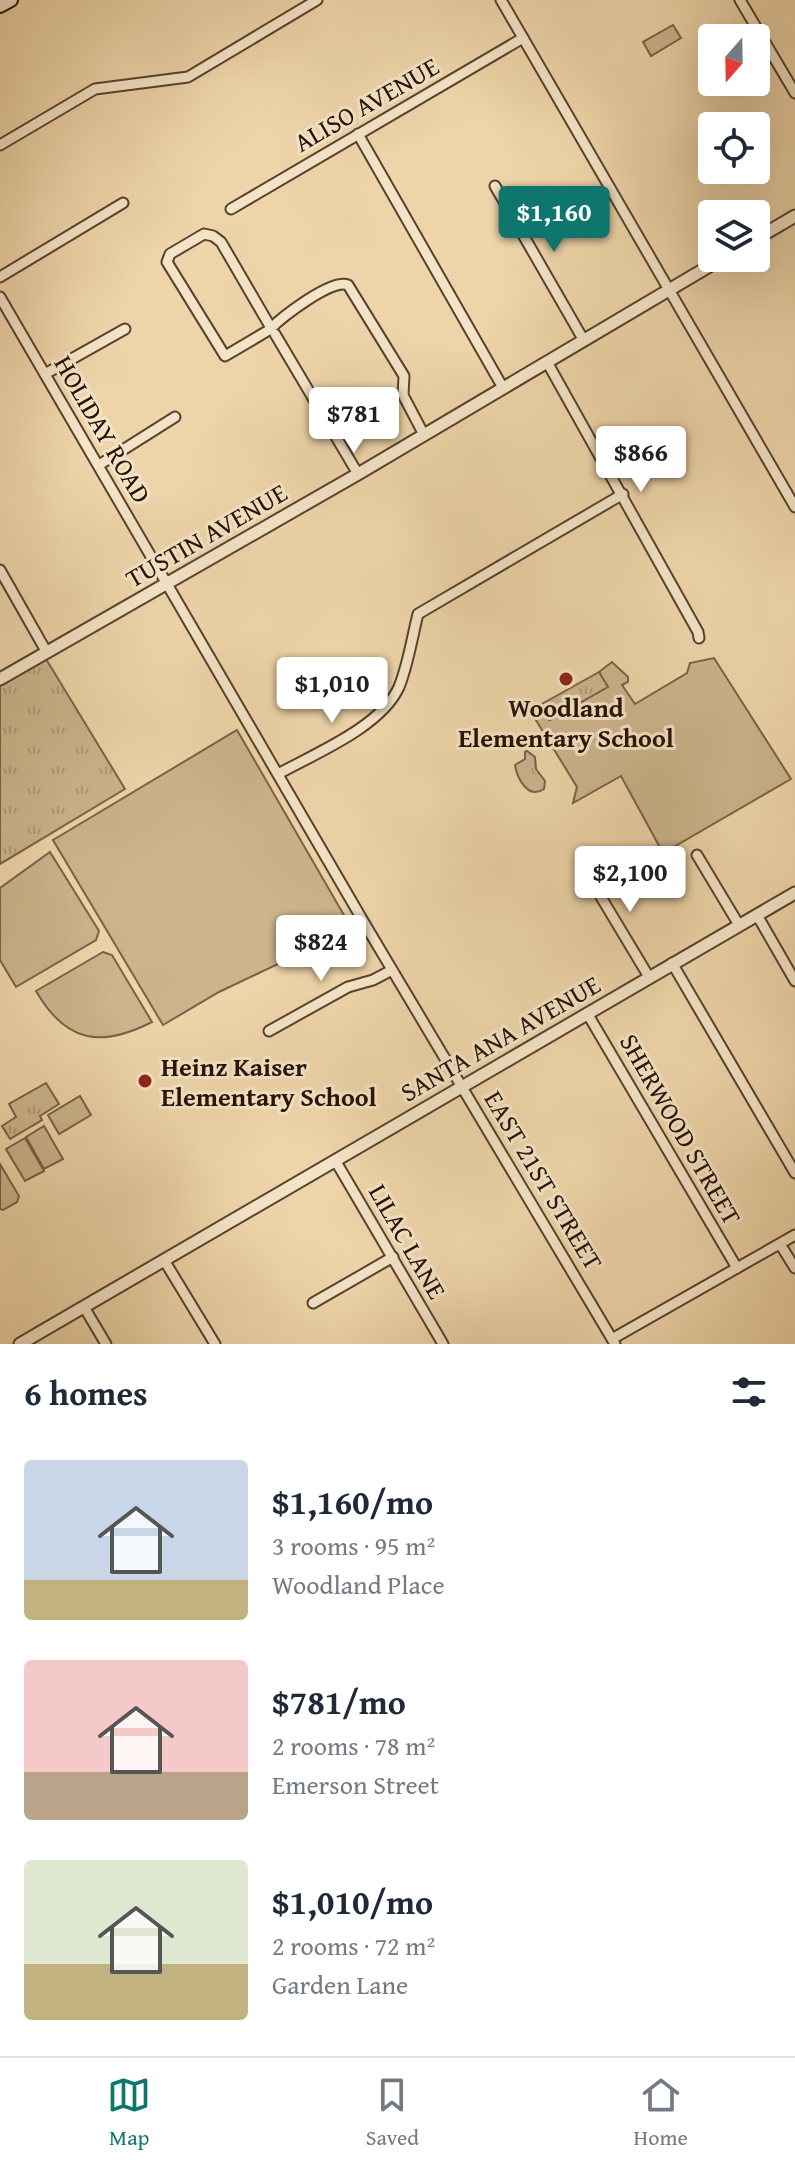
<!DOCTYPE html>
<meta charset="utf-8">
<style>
:root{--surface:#fff;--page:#f2f2f3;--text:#1f2937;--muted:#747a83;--line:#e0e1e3;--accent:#0f766e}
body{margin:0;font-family:"Gentium Book Plus",serif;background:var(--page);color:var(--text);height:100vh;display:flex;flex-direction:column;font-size:30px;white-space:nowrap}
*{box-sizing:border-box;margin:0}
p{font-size:26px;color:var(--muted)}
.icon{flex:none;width:44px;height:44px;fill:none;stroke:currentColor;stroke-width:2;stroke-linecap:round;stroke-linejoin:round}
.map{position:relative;height:1344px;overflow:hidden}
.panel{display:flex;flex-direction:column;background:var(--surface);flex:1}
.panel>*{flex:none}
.needle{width:52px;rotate:200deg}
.buttons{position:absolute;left:698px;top:24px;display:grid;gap:16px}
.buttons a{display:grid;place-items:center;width:72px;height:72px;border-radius:8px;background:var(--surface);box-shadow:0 8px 32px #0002;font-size:40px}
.price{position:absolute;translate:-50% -68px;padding:0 18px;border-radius:8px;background:#fff;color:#222;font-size:26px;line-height:52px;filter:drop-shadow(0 2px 4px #0008)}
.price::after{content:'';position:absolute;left:50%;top:48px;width:24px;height:18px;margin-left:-12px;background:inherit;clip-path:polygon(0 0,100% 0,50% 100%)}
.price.selected{background:var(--accent);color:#fff}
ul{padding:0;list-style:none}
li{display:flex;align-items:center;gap:24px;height:200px;padding:0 24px}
li span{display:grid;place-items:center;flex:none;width:224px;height:160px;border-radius:8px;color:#555}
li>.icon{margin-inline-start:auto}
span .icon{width:96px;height:96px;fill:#fffc;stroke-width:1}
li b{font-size:34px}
h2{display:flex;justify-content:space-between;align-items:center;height:96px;padding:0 24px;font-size:34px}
.menu{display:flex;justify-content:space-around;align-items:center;height:112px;border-top:2px solid var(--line);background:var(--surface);font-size:22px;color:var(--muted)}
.menu a{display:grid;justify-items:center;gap:4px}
.menu .selected{color:var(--accent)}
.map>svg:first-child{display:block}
.grass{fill:#ccb48d;stroke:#796248;stroke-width:2}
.park{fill:url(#park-tufts);stroke:#796248;stroke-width:2}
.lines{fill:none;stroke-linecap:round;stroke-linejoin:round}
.minor-casing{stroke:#58412d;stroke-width:13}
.tertiary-casing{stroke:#58412d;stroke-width:15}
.secondary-casing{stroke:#261004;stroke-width:16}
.minor{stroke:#f4e4c7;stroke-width:9}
.tertiary{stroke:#f4e4c7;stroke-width:11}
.secondary{stroke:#f4e4c7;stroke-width:12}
.poi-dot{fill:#8f2418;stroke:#f4e4c7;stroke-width:3}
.labels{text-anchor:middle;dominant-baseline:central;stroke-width:6;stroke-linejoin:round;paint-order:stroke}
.street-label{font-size:26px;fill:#261004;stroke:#f4e4c7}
.poi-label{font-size:26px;font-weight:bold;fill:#261004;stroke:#f4e4c7}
</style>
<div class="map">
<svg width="795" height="1344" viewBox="0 0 795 1344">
<defs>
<pattern id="park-tufts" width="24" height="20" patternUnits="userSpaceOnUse" patternTransform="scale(2)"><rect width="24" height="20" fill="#ccb48d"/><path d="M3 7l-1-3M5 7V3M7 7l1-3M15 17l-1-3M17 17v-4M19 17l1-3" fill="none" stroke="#af9a78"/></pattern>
</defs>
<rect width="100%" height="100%" fill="#eed5a9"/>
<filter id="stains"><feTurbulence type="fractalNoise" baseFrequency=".0025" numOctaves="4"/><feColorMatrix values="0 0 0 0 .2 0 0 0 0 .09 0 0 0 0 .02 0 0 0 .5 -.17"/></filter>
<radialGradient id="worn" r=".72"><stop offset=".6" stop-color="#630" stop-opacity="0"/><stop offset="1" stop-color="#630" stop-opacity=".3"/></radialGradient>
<g class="grass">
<polygon points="673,25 681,38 651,56 643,42"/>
<polygon points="714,658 791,779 663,853 621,776 573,803 577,787 531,712 540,705 550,720 607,687 599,672 612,662 628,677 628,682 622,685 635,704 687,673 690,663"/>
<polygon points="237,730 352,929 219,992 163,1025 53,840"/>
<polygon points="50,852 99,931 96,940 16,987 0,960 0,888"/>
<path d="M 103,952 L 112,955 L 152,1022 C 101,1048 66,1043 36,991 Z"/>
<polygon points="80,1096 91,1115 59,1134 48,1115"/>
<polygon points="44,1126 63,1159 44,1169 26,1137"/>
<polygon points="25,1138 44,1171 25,1181 6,1149"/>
<polygon points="0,1164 19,1196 17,1202 3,1210 0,1209"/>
</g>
<g class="park">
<polygon points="43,654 125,789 0,864 0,680"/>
<polygon points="599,672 608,687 549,720 540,705"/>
<path d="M 525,752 L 527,751 L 535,757 L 536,769 L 545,781 L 544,789 C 528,800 517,778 515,765 L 525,759 Z"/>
<polygon points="46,1083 59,1104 40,1116 42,1120 10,1139 2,1126 16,1117 9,1104"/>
</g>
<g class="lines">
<defs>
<g id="minor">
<polyline points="501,0 795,507"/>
<polyline points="740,0 795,93"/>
<polyline points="358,134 502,386"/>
<polyline points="0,145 95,89 188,77 317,0"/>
<polyline points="495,186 583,339"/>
<polyline points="231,209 523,38"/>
<polyline points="0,277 123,203"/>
<polyline points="0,297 366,926 615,1344"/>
<path d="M 271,328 L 221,242 L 213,236 L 204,234 L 170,254 L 167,262 L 225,356 L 269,330 C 282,317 332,278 348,285 L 404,376 L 403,395 L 423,433"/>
<polyline points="275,334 358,474"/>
<polyline points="547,362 698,632 699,638"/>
<polyline points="45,374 125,329"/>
<polyline points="99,465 175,417"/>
<polyline points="0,570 46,651"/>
<path d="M 278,774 C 314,754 381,727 399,687 C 408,665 412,638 418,614 L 623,494"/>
<polyline points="697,855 739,925"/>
<polyline points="582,875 595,887 649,977"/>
<polyline points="757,915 795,981"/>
<polyline points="672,963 795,1173"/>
<polyline points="587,1013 737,1268"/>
<polyline points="269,1031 348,987 373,980 392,970"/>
<polyline points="335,1160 443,1344"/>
<polyline points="780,1244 795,1268"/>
<polyline points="164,1260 215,1344"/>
<polyline points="313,1303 393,1257"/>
<polyline points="84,1307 106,1344"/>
<polyline points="612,1339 795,1235"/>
</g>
<g id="tertiary">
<polyline points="756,239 795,216"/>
<polyline points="0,679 358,474 723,258"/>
<polyline points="20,1344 795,893"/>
</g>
<polyline id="secondary" points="0,6 11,0"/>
</defs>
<use href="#minor" class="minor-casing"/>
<use href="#tertiary" class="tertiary-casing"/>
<use href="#secondary" class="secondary-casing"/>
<use href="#minor" class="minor"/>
<use href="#tertiary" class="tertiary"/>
<use href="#secondary" class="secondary"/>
</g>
<g class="poi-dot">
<circle cx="566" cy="679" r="8"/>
<circle cx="145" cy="1081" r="8"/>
</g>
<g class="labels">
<g class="street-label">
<text transform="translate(366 104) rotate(-30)">ALISO AVENUE</text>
<text transform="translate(103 429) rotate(60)">HOLIDAY ROAD</text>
<text transform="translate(206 535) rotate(-30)">TUSTIN AVENUE</text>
<text transform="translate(500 1038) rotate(-30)">SANTA ANA AVENUE</text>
<text transform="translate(681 1129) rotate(60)">SHERWOOD STREET</text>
<text transform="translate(544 1180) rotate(59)">EAST 21ST STREET</text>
<text transform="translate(408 1241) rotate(60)">LILAC LANE</text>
</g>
<g class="poi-label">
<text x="566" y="707">Woodland<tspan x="566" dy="30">Elementary School</tspan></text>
<text x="161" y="1066" text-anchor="start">Heinz Kaiser<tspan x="161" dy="30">Elementary School</tspan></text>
</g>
</g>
<rect width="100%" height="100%" filter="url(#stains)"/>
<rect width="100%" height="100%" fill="url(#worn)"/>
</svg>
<div class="buttons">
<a><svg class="needle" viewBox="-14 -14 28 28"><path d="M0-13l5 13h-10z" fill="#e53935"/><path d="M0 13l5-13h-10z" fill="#747a83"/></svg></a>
<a><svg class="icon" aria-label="locate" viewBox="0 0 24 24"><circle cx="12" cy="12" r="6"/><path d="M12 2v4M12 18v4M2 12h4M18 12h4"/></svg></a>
<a><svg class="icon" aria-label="layers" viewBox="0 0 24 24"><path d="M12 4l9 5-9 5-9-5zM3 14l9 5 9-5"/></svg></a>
</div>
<b class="price selected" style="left:554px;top:254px">$1,160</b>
<b class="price" style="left:354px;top:455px">$781</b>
<b class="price" style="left:641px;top:494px">$866</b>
<b class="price" style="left:332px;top:725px">$1,010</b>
<b class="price" style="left:630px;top:914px">$2,100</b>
<b class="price" style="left:321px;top:983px">$824</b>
</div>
<section class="panel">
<h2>6 homes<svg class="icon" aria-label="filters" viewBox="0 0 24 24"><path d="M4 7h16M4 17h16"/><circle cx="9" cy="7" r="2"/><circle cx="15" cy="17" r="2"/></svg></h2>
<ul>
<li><span style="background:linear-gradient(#c9d6e8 75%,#c2b280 0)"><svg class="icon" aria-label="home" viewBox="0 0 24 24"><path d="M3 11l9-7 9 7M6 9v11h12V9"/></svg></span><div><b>$1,160/mo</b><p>3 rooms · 95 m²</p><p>Woodland Place</p></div></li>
<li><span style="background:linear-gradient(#f6c9c9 70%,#b9a48a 0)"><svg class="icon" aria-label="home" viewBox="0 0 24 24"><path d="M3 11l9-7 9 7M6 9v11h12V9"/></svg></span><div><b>$781/mo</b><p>2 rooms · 78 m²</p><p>Emerson Street</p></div></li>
<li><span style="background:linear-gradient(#dfe7d0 65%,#c2b280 0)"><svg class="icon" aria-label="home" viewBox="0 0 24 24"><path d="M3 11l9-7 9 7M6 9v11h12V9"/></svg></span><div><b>$1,010/mo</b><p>2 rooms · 72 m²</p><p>Garden Lane</p></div></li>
</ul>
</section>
<nav class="menu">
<a class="selected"><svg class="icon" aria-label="map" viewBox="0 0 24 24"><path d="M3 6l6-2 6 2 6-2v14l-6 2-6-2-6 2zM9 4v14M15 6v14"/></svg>Map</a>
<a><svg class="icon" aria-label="saved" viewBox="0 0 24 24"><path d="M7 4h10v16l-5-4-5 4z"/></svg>Saved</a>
<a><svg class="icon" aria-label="home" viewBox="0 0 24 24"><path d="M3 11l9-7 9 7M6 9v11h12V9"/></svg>Home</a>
</nav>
